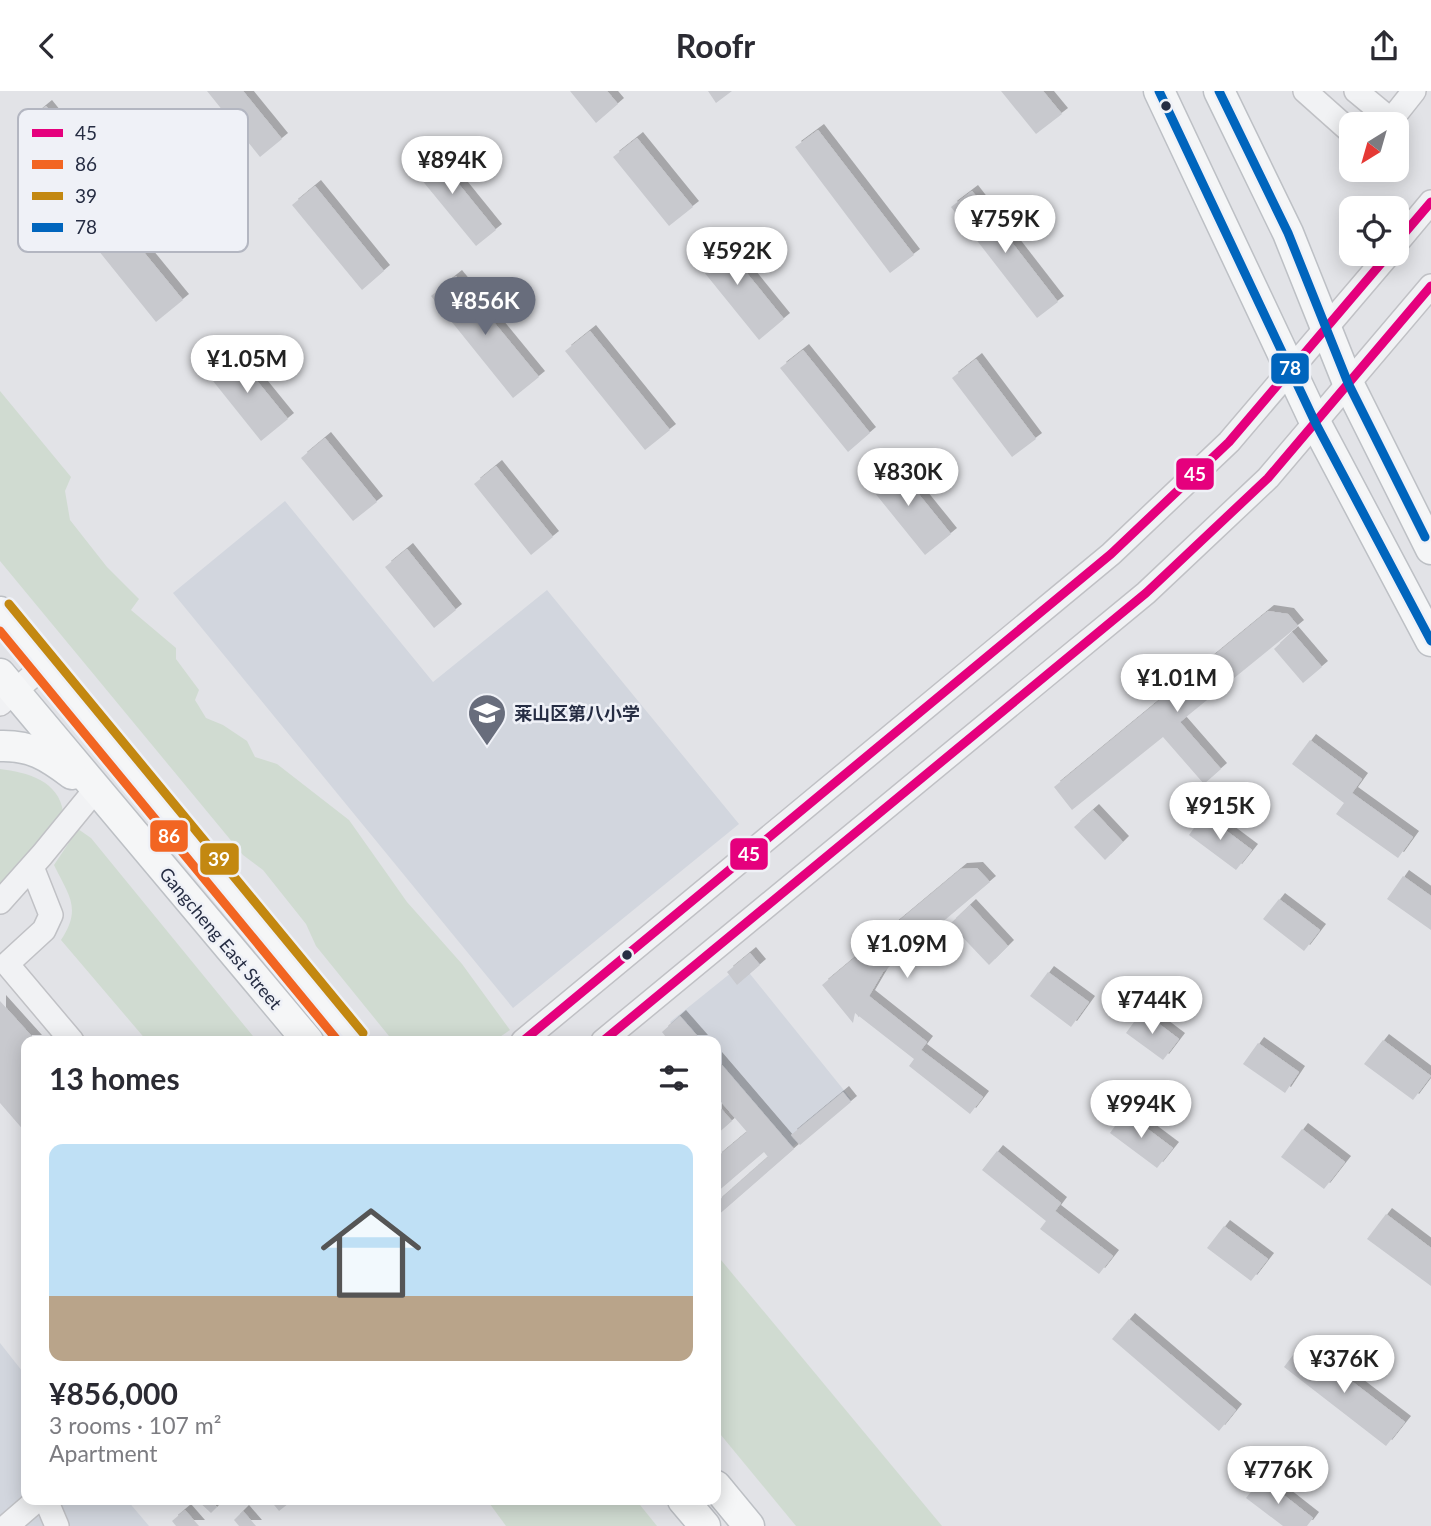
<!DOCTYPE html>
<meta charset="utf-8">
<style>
:root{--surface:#fff;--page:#f7f7f7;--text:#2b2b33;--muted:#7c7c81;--line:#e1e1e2;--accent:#686d7c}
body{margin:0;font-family:Lato,"Noto Sans SC",sans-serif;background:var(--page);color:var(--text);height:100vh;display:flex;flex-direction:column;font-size:26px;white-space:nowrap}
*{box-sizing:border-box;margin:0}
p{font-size:23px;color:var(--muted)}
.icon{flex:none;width:38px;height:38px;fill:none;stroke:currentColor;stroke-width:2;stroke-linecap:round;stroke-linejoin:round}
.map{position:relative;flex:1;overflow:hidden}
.drawer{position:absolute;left:21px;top:945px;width:700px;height:469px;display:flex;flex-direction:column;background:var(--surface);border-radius:14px;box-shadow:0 4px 18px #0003}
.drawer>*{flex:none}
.needle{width:46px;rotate:217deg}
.buttons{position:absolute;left:1339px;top:21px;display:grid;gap:14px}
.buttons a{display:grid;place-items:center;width:70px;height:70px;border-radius:14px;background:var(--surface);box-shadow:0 4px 18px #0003;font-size:35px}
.price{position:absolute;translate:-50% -60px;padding:0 16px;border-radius:24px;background:#fff;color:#222;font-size:23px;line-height:46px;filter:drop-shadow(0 2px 4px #0008)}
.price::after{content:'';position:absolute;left:50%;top:42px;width:21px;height:16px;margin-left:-10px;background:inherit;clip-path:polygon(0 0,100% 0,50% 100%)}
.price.on{background:var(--accent);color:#fff}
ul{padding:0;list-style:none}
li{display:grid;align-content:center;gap:14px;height:371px;padding:0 28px}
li+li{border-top:2px solid var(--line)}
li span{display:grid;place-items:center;height:217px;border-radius:14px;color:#555}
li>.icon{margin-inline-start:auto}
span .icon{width:126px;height:126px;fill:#fffc;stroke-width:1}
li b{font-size:30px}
h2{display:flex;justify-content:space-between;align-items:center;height:84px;padding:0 28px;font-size:30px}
header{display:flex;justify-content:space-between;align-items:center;height:91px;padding:0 28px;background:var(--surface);font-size:32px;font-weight:700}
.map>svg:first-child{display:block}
.built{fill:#d2d6de}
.green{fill:#d0dbd1}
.building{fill:#c8c9ce;filter:url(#shadow)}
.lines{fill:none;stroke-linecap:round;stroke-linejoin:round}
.minor-casing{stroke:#c0c1c5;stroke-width:26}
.major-casing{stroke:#bdc0c5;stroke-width:33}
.minor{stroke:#f1f2f4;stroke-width:23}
.major{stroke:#f5f6f7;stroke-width:30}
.bus-1-casing{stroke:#eff1f7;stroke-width:14}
.bus-2-casing{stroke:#eff1f7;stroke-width:14}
.bus-3-casing{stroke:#eff1f7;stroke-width:14}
.bus-4-casing{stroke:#eff1f7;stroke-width:14}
.bus-1{stroke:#e5007d;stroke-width:9}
.bus-2{stroke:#f26522;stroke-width:9}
.bus-3{stroke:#c38811;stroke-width:9}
.bus-4{stroke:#0065bd;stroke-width:9}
.bus-dot{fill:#262d43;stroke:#eff1f7;stroke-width:2.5}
.labels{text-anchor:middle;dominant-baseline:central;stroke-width:5;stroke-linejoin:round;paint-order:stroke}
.poi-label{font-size:18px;font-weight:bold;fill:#262d43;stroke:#eff1f7;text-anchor:start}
.street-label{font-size:18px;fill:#262d43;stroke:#eff1f7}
.key{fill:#eff1f7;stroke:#b3b6c1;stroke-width:2}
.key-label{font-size:19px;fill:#262d43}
.line-badge{stroke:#eff1f7;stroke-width:2.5}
.badge-label{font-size:19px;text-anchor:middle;font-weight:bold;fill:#fff}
</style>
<header><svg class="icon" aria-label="back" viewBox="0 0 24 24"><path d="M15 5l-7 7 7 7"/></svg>Roofr<svg class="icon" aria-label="share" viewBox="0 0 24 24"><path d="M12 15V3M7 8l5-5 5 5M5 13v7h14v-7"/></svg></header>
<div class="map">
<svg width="1431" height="1435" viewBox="0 0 1431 1435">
<defs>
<filter id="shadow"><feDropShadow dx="6" dy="-6" stdDeviation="0" flood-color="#0004"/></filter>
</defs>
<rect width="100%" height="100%" fill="#e2e3e7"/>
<g class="built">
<polygon points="285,410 433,591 547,499 739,733 513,917 173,502"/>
<polygon points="742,873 851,1008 780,1066 716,988 716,950 686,950 670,931"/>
<polygon points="0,1252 26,1285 26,1409 127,1409 149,1435 0,1435"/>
</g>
<g class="green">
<polygon points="0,300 71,386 65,400 70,429 107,476 139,508 131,519 176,557 176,568 199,599 195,609 206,627 223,634 247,650 255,666 277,673 349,729 407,811 462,873 510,939 494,950 393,950 316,855 306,833 263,779 243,764 0,470"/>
<path d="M 0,678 C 27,681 59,690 63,721 L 0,803 Z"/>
<path d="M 78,738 L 91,747 L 257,950 L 147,950 L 61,849 C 82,817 69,805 54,774 Z"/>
<polygon points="716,1163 942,1435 796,1435 716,1338"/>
<polygon points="487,1409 636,1409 657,1435 506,1435"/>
</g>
<g class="building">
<polygon points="207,0 243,0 282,48 260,66"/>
<polygon points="570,0 607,0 618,13 596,32"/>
<polygon points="708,0 732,0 716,12"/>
<polygon points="1001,0 1043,0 1062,23 1036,43"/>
<polygon points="46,15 99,80 77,98 24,33"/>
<polygon points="818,39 914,164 890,182 795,56"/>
<polygon points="637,47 693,116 669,135 613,66"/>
<polygon points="428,55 496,139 476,155 407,71"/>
<polygon points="315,95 384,180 362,199 292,114"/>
<polygon points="972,100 1058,211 1037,227 951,116"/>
<polygon points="120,132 183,209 156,231 94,154"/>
<polygon points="716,144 784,228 759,249 691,165"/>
<polygon points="456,185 539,286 513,307 431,205"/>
<polygon points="590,240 670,339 645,359 565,260"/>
<polygon points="232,259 288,328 261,350 205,280"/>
<polygon points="803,259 870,342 848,361 780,277"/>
<polygon points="976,268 1036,348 1012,366 952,287"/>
<polygon points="325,347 377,411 353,430 301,367"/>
<polygon points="892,370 951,443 925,464 866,391"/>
<polygon points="496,375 553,446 531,464 474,393"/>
<polygon points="407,458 456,519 434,537 385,476"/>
<polygon points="1268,520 1288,523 1298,535 1180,631 1221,678 1204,693 1163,646 1072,719 1054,696"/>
<polygon points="1292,541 1322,576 1303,592 1274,558"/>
<polygon points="1310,649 1362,688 1352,702 1413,746 1398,767 1336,723 1344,712 1292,673"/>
<polygon points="1093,719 1123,751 1105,769 1074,736"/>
<polygon points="1204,723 1252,759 1236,779 1189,744"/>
<polygon points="977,777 990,791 883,881 869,905 927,951 921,959 983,1006 970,1023 909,975 914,968 855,922 853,932 822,894 961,778"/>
<polygon points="1403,785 1431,805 1431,839 1387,808"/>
<polygon points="1279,808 1320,839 1304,860 1263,828"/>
<polygon points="970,814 1008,855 989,874 950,833"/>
<polygon points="750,862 760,874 737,894 727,881"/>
<polygon points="1048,881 1089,911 1071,936 1030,905"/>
<polygon points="0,910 36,950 26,950 26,1042 0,1012"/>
<polygon points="1142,920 1179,948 1163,969 1126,942"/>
<polygon points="680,925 702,950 669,950 662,941"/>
<polygon points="1383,949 1431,985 1413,1009 1364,973"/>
<polygon points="1258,952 1299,981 1285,1002 1243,973"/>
<polygon points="716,967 794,1058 716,1126 716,1112 768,1066 764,1061 716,1102 716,1067 747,1041 716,1005"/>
<polygon points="843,1001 851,1011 800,1054 791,1044"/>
<polygon points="718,1014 732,1030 716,1044 716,1016"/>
<polygon points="1125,1021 1173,1057 1157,1077 1110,1042"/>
<polygon points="1302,1038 1345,1071 1324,1098 1281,1066"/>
<polygon points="997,1060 1061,1112 1055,1120 1113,1165 1099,1183 1040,1138 1046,1130 982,1079"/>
<polygon points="1386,1123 1431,1157 1431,1195 1367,1148"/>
<polygon points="1224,1135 1268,1168 1251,1190 1207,1157"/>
<polygon points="1129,1228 1236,1319 1219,1340 1112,1248"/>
<polygon points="1302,1252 1405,1331 1386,1355 1284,1276"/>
<polygon points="1262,1387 1313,1427 1307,1435 1283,1435 1246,1407"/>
<polygon points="197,1409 210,1409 217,1416 211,1422"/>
<polygon points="270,1409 293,1409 279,1420"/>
<polygon points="185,1419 199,1435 176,1435 172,1430"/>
<polygon points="243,1420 256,1435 239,1435 234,1429"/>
</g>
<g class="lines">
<defs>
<g id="minor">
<polyline points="1305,0 1351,41"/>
<polyline points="1356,0 1391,29 1387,33"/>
<polyline points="1391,29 1414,0"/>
<polyline points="1396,153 1431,111"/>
<polyline points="0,613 45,574"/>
<polyline points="32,776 51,824 44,839 7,873 72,950"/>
<polyline points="0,811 42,764 96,698"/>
<polyline points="523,950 1111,463 1229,351 1389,163"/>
<polyline points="603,950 1146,502 1268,387 1431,195"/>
<polyline points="46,1409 57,1435"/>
<polyline points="7,1435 37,1409"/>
</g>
<g id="major">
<polyline points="1159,0 1315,331 1431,550"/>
<polyline points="1219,0 1288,142 1348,292 1431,458"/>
<polyline points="0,521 354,950"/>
<polyline points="0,583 308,950"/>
<path d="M 0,655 C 31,654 48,665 72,683"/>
<polyline points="716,1395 749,1435"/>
<polyline points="683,1409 705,1435"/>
</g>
</defs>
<use href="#minor" class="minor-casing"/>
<use href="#major" class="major-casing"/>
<use href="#minor" class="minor"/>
<use href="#major" class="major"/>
<defs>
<g id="bus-1">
<polyline points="1396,152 1431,111"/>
<polyline points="523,950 1111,463 1229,351 1389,163"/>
<polyline points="603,950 1146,502 1268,387 1431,195"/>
</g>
<polyline id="bus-2" points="0,540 338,950"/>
<polyline id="bus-3" points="9,513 363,942"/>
<g id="bus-4">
<polyline points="1159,0 1315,331 1431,550"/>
<polyline points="1219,0 1288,142 1348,292 1425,446"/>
</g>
</defs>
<use href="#bus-1" class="bus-1-casing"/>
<use href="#bus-2" class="bus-2-casing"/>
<use href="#bus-3" class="bus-3-casing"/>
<use href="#bus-4" class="bus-4-casing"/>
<use href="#bus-1" class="bus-1"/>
<use href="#bus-2" class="bus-2"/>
<use href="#bus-3" class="bus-3"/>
<use href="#bus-4" class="bus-4"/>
</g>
<defs>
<symbol id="school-pin" viewBox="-11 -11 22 30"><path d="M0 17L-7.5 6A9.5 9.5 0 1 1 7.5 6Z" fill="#686d7c" stroke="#eff1f7"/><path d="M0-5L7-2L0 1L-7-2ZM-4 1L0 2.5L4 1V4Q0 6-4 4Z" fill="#fff"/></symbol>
</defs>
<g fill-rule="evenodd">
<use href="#school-pin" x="465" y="600" width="44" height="60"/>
</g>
<g class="bus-dot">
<circle cx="1166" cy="15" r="6"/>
<circle cx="627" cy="864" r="6"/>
</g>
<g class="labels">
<g class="poi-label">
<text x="514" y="622">莱山区第八小学</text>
</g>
<g class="street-label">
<text transform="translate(221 847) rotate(50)">Gangcheng East Street</text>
</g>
</g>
<rect x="18" y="18" width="230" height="143" rx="10" class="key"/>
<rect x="32" y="38" width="31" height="8" fill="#e5007d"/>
<rect x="32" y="69" width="31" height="9" fill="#f26522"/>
<rect x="32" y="101" width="31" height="8" fill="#c38811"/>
<rect x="32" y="132" width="31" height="9" fill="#0065bd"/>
<g class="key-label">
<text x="75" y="49">45</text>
<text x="75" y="80">86</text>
<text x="75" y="112">39</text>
<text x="75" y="143">78</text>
</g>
<g class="line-badge">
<rect x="1270" y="261" width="40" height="33" rx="7" fill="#0065bd"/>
<rect x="1175" y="366" width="40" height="34" rx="7" fill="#e5007d"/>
<rect x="149" y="728" width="40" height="34" rx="7" fill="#f26522"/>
<rect x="729" y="746" width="40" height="34" rx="7" fill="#e5007d"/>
<rect x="199" y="751" width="41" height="34" rx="7" fill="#c38811"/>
</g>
<g class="badge-label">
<text x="1290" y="284">78</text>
<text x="1195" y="390">45</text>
<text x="169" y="752">86</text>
<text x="749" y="770">45</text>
<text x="219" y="775">39</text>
</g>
</svg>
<div class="buttons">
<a><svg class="needle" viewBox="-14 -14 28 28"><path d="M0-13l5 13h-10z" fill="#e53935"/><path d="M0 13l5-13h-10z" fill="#7c7c81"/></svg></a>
<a><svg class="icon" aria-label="locate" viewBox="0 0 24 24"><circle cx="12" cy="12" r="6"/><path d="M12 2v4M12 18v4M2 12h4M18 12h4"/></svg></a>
</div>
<b class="price" style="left:452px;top:105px">¥894K</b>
<b class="price" style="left:1005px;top:164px">¥759K</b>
<b class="price" style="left:737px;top:196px">¥592K</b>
<b class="price on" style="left:485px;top:246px">¥856K</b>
<b class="price" style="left:247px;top:304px">¥1.05M</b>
<b class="price" style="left:908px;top:417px">¥830K</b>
<b class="price" style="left:1177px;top:623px">¥1.01M</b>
<b class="price" style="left:1220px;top:751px">¥915K</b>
<b class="price" style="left:907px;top:889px">¥1.09M</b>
<b class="price" style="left:1152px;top:945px">¥744K</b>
<b class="price" style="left:1141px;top:1049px">¥994K</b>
<b class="price" style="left:1344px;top:1304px">¥376K</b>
<b class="price" style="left:1278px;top:1415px">¥776K</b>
<section class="drawer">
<h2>13 homes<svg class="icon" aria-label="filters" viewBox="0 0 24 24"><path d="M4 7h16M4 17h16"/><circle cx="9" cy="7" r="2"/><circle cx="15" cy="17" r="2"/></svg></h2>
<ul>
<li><span style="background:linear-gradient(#bfe0f5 70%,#b9a48a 0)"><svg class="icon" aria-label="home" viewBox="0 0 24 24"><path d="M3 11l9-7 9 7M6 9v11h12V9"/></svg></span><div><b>¥856,000</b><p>3 rooms · 107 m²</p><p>Apartment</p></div></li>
</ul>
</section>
</div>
